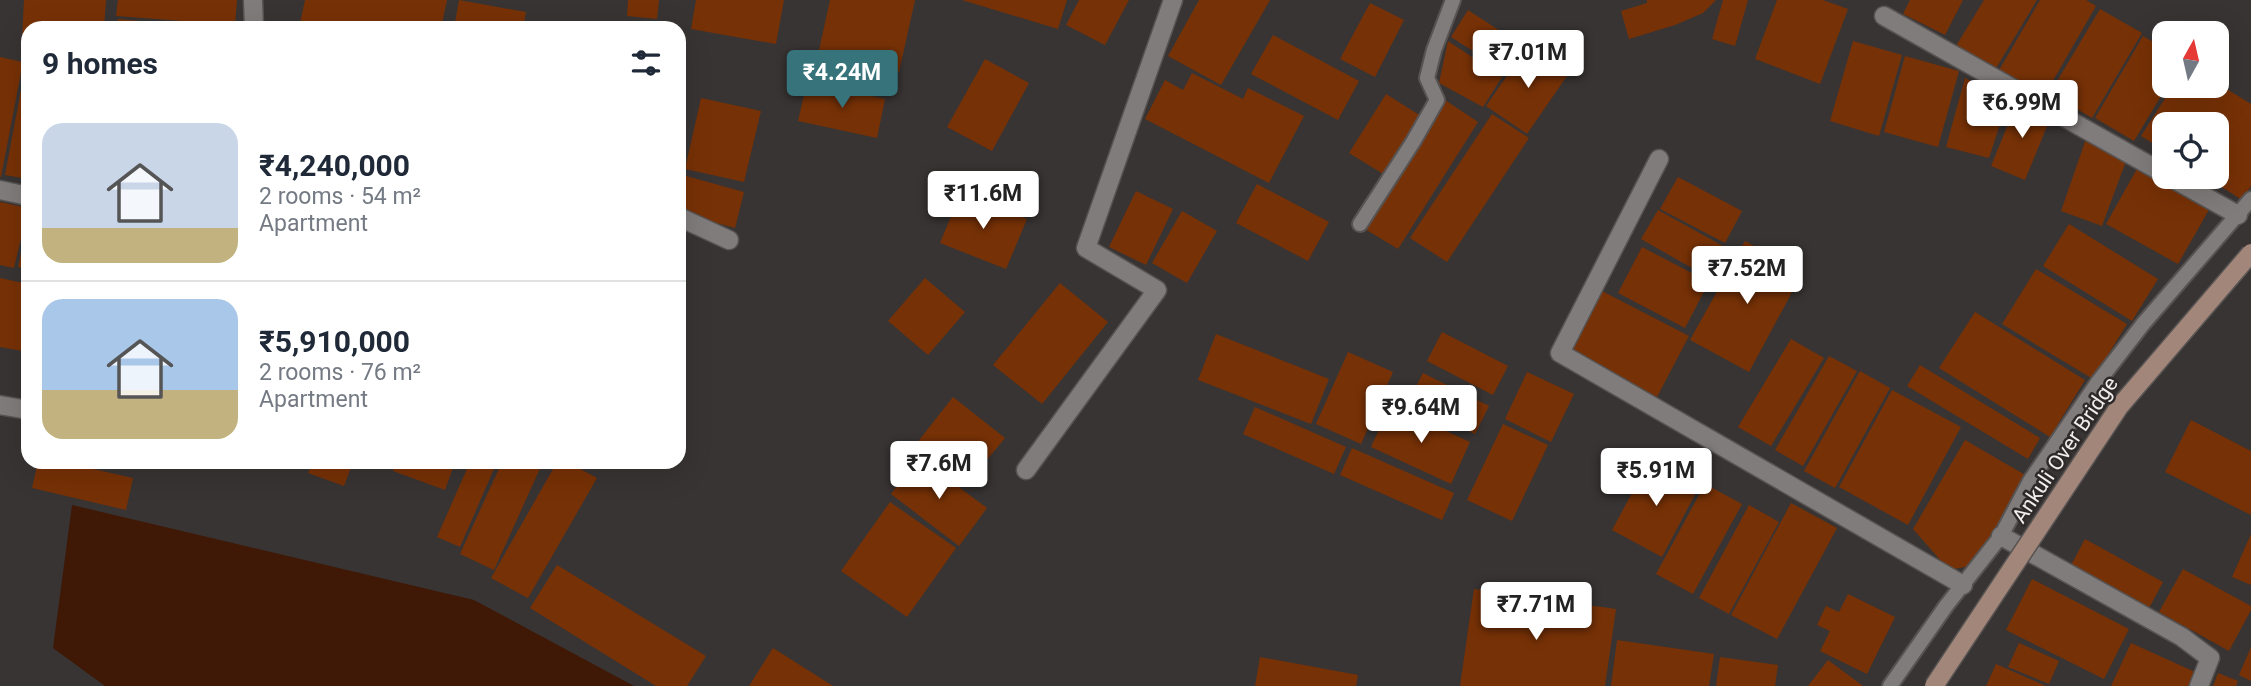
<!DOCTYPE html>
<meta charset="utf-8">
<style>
:root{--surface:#fff;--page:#f6f6f7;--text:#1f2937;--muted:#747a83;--line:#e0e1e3;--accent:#36737a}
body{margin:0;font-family:Roboto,sans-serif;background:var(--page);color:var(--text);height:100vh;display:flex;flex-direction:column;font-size:26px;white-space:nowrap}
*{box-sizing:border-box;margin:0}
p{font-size:23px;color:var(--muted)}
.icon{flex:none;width:38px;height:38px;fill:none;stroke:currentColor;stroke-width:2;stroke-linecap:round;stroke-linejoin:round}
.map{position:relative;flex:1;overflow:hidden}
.side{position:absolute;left:21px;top:21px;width:665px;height:448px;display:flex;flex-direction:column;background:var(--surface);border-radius:21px;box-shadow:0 7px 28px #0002}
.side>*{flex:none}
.needle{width:46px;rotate:8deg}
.buttons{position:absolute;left:2152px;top:21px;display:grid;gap:14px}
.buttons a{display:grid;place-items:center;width:77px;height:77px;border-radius:14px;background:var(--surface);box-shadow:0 7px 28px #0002;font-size:35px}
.price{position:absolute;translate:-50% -60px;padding:0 16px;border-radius:7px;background:#fff;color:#222;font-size:23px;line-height:46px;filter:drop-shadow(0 2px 4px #0008)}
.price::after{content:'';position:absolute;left:50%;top:42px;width:21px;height:16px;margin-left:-10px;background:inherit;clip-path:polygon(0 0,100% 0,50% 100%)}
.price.on{background:var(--accent);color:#fff}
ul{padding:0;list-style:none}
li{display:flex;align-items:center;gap:21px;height:175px;padding:0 21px}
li+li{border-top:2px solid var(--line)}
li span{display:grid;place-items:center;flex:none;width:196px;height:140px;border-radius:21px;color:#555}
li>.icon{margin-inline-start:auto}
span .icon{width:84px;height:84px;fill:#fffc;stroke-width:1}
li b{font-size:30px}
h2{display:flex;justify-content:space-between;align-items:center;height:84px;padding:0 21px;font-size:30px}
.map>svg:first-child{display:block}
.water{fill:#3f1906}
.building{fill:#773106}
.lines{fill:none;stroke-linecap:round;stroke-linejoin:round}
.lane-casing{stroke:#565352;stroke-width:18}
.street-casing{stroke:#565352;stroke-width:21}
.lane{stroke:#807c7b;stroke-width:14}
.street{stroke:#807c7b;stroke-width:18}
.secondary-bridge-casing{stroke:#565352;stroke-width:21;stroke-linecap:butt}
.secondary-bridge{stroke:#a3867a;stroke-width:18}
.labels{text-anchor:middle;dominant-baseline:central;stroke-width:5;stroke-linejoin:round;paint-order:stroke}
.street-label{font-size:21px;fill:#f1efee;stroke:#2e2a29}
</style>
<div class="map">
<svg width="2251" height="686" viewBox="0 0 2251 686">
<rect width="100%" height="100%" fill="#383433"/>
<polygon class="water" points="72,505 474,600 634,686 105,686 53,648"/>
<g class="building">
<polygon points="24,0 106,0 104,28 28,28 28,40 22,40"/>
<polygon points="118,0 237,0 235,25 116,16"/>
<polygon points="305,0 447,0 441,28 299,28"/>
<polygon points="459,0 526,12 523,28 454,28"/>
<polygon points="628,0 659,0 657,19 627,16"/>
<polygon points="696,0 784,0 776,44 691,29"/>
<polygon points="830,0 915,0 899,72 818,55"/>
<polygon points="962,0 1067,0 1058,29"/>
<polygon points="1079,0 1129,0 1105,45 1066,25"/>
<polygon points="1199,0 1270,0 1221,85 1168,56"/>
<polygon points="1647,0 1716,0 1703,13 1675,25 1629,39 1621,11 1647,3"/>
<polygon points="1723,0 1748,0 1735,46 1712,39"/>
<polygon points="1777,0 1823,0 1848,9 1820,84 1755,59"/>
<polygon points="1910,0 1963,0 1945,35 1903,14"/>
<polygon points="1984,0 2037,0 1995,70 1956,46"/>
<polygon points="2040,0 2086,0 2096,6 2043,98 1998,72"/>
<polygon points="1370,3 1404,20 1375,77 1340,59"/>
<polygon points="2100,9 2142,33 2092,118 2050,93"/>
<polygon points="1468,10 1523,46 1506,72 1451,37"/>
<polygon points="118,19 196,26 196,28 117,28"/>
<polygon points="1273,35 1359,81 1338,120 1251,74"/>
<polygon points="2143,36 2165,49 2165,86 2167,86 2134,141 2095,118"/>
<polygon points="1448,41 1502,77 1483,107 1439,83"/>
<polygon points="1853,41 1902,55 1879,136 1830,121"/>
<polygon points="1528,45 1569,73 1527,134 1486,106"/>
<polygon points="1905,56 1959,71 1938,147 1884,132"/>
<polygon points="0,57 23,62 1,177 0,177"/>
<polygon points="27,58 28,58 28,179 5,175"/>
<polygon points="985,59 1029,83 992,151 947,127"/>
<polygon points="1192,73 1243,99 1248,88 1304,116 1269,183 1145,119 1165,80 1183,90"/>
<polygon points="1965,78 2008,100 1989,158 1946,147"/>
<polygon points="807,82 885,99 877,138 798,121"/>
<polygon points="2217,83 2251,104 2251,186 2242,200 2206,177 2217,177 2217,124 2165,124 2165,151 2141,136 2173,86 2217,86"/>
<polygon points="1386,94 1424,118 1388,177 1349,153"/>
<polygon points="701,98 761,111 744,182 685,169"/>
<polygon points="1442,98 1478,122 1398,249 1360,226"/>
<polygon points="2018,100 2052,114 2025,180 1991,166"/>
<polygon points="1492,114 1529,138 1447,262 1410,238"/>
<polygon points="2086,139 2126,161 2102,226 2061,211"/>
<polygon points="2138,167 2210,208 2178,264 2106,224"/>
<polygon points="679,174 744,192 735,228 679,213"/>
<polygon points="1678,177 1742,211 1725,243 1660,209"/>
<polygon points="1257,184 1329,222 1308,261 1236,223"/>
<polygon points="1136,191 1173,209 1146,265 1109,247"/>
<polygon points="961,192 1027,219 1006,269 940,243"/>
<polygon points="0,202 28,208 14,268 0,265"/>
<polygon points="1658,210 1723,246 1706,276 1641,239"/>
<polygon points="1182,211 1217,231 1187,283 1152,263"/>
<polygon points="2069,224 2158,279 2132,321 2043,266"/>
<polygon points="27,227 28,227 28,269 18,267"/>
<polygon points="1745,241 1803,272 1749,372 1690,340"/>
<polygon points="1642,247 1709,282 1685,328 1618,293"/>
<polygon points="2036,269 2127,324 2093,379 2002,324"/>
<polygon points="0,278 28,284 28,352 0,347"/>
<polygon points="925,278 965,312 928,355 888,321"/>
<polygon points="1060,283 1108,322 1042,404 993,365"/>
<polygon points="1600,290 1689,336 1657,397 1568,352"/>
<polygon points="1975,312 2085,380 2050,437 1939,368"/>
<polygon points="1442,332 1508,366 1493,395 1427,361"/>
<polygon points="1216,334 1329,379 1311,424 1198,380"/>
<polygon points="1791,339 1824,358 1771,446 1738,427"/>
<polygon points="1348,352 1393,372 1361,444 1316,424"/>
<polygon points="1829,356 1857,371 1803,466 1775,450"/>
<polygon points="1920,365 2040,438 2028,459 1907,386"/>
<polygon points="1860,371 1890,388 1835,488 1804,471"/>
<polygon points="1527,372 1574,394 1551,442 1505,419"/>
<polygon points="1423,373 1489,406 1475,434 1409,400"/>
<polygon points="1892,390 1961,427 1908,525 1839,487"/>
<polygon points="953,397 1005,438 967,484 916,444"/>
<polygon points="1390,405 1470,442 1451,484 1371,447"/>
<polygon points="1255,407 1346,447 1334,474 1243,434"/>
<polygon points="2191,420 2251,451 2251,515 2165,472"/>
<polygon points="1503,424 1548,445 1512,521 1467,500"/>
<polygon points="1965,440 2027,476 1975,565 1949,570 1913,529"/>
<polygon points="1352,448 1454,493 1442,520 1340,475"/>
<polygon points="918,457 987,508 959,546 891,494"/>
<polygon points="1651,458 1700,485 1662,557 1612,530"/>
<polygon points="38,462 62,462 133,478 126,510 32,488"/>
<polygon points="312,462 353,462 344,486 308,473"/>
<polygon points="396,462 455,462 445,490 393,471"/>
<polygon points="470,462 497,462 460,547 437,537"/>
<polygon points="502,462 543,462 494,570 460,554"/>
<polygon points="557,462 567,462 597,478 528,598 491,578"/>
<polygon points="1705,484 1742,504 1693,594 1656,574"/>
<polygon points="890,502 956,548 907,617 841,571"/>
<polygon points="1791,503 1837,528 1777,639 1731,615"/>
<polygon points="1749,505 1779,522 1729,614 1699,598"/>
<polygon points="2251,534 2251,585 2232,577"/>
<polygon points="2085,539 2163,582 2148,610 2070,567"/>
<polygon points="557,565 706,656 687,686 656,686 530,608"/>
<polygon points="2183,569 2251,606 2251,610 2229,651 2159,612"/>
<polygon points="2032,579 2129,629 2104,679 2006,630"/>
<polygon points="1474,589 1616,609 1605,686 1460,686"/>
<polygon points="1848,594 1895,617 1867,674 1820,651 1830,631 1817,625 1826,606 1839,612"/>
<polygon points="1617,640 1714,654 1709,686 1611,686"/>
<polygon points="2019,643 2059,661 2049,684 2008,667"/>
<polygon points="2131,643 2195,672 2188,686 2111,686"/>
<polygon points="2251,647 2251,681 2239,675"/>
<polygon points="773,648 833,686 749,686"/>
<polygon points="1260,657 1358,675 1356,686 1255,686"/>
<polygon points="1720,657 1778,665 1775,686 1716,686"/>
<polygon points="1828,660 1863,686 1808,686"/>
<polygon points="1996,664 2046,686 1986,686"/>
<polygon points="2218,673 2238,681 2236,686 2213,686"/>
</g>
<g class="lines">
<defs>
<g id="lane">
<polyline points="1360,224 1413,142 1437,100 1427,78 1434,50 1453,0"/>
<polyline points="1890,686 1946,606 2001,536 2030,481 2098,382 2143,324 2251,199"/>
</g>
<g id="street">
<polyline points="253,0 254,28"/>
<polyline points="1884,16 2165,174"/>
<polyline points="1659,159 1560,353 1963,585"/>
<polyline points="2170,177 2238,215"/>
<polyline points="0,190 28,196"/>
<polyline points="679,217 729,240"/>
<polyline points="0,405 28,410"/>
<polyline points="1026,470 1157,290 1086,248 1173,0"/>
<polyline points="2001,536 2182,637 2210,658 2199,686"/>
</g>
</defs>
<use href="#lane" class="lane-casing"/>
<use href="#street" class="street-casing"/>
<use href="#lane" class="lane"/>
<use href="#street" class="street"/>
<defs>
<polyline id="secondary-bridge" points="1934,686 2119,407 2251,253"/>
</defs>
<use href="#secondary-bridge" class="secondary-bridge-casing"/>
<use href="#secondary-bridge" class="secondary-bridge"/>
</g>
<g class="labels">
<g class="street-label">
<text transform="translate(2065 450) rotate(-56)">Ankuli Over Bridge</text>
</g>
</g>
</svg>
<div class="buttons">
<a><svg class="needle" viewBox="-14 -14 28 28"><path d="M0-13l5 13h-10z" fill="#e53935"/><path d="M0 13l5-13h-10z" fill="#747a83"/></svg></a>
<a><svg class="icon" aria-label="locate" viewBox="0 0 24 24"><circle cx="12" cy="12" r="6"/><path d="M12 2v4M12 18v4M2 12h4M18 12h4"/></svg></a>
</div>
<b class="price" style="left:1528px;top:90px">₹7.01M</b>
<b class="price on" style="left:842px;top:110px">₹4.24M</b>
<b class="price" style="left:2022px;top:140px">₹6.99M</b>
<b class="price" style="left:983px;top:231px">₹11.6M</b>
<b class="price" style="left:1747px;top:306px">₹7.52M</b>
<b class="price" style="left:1421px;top:445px">₹9.64M</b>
<b class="price" style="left:939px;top:501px">₹7.6M</b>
<b class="price" style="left:1656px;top:508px">₹5.91M</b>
<b class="price" style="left:1536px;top:642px">₹7.71M</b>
<section class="side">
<h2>9 homes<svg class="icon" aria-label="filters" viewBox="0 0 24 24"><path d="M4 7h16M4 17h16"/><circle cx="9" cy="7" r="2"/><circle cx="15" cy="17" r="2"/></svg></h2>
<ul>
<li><span style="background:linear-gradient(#c9d6e8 75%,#c2b280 0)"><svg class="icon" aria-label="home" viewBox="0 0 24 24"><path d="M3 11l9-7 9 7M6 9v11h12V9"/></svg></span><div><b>₹4,240,000</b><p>2 rooms · 54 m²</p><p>Apartment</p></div></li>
<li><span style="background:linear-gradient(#a9c7e8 65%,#c2b280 0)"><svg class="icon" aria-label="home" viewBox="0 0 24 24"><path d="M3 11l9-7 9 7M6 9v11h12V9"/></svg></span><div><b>₹5,910,000</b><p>2 rooms · 76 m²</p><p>Apartment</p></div></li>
</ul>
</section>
</div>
